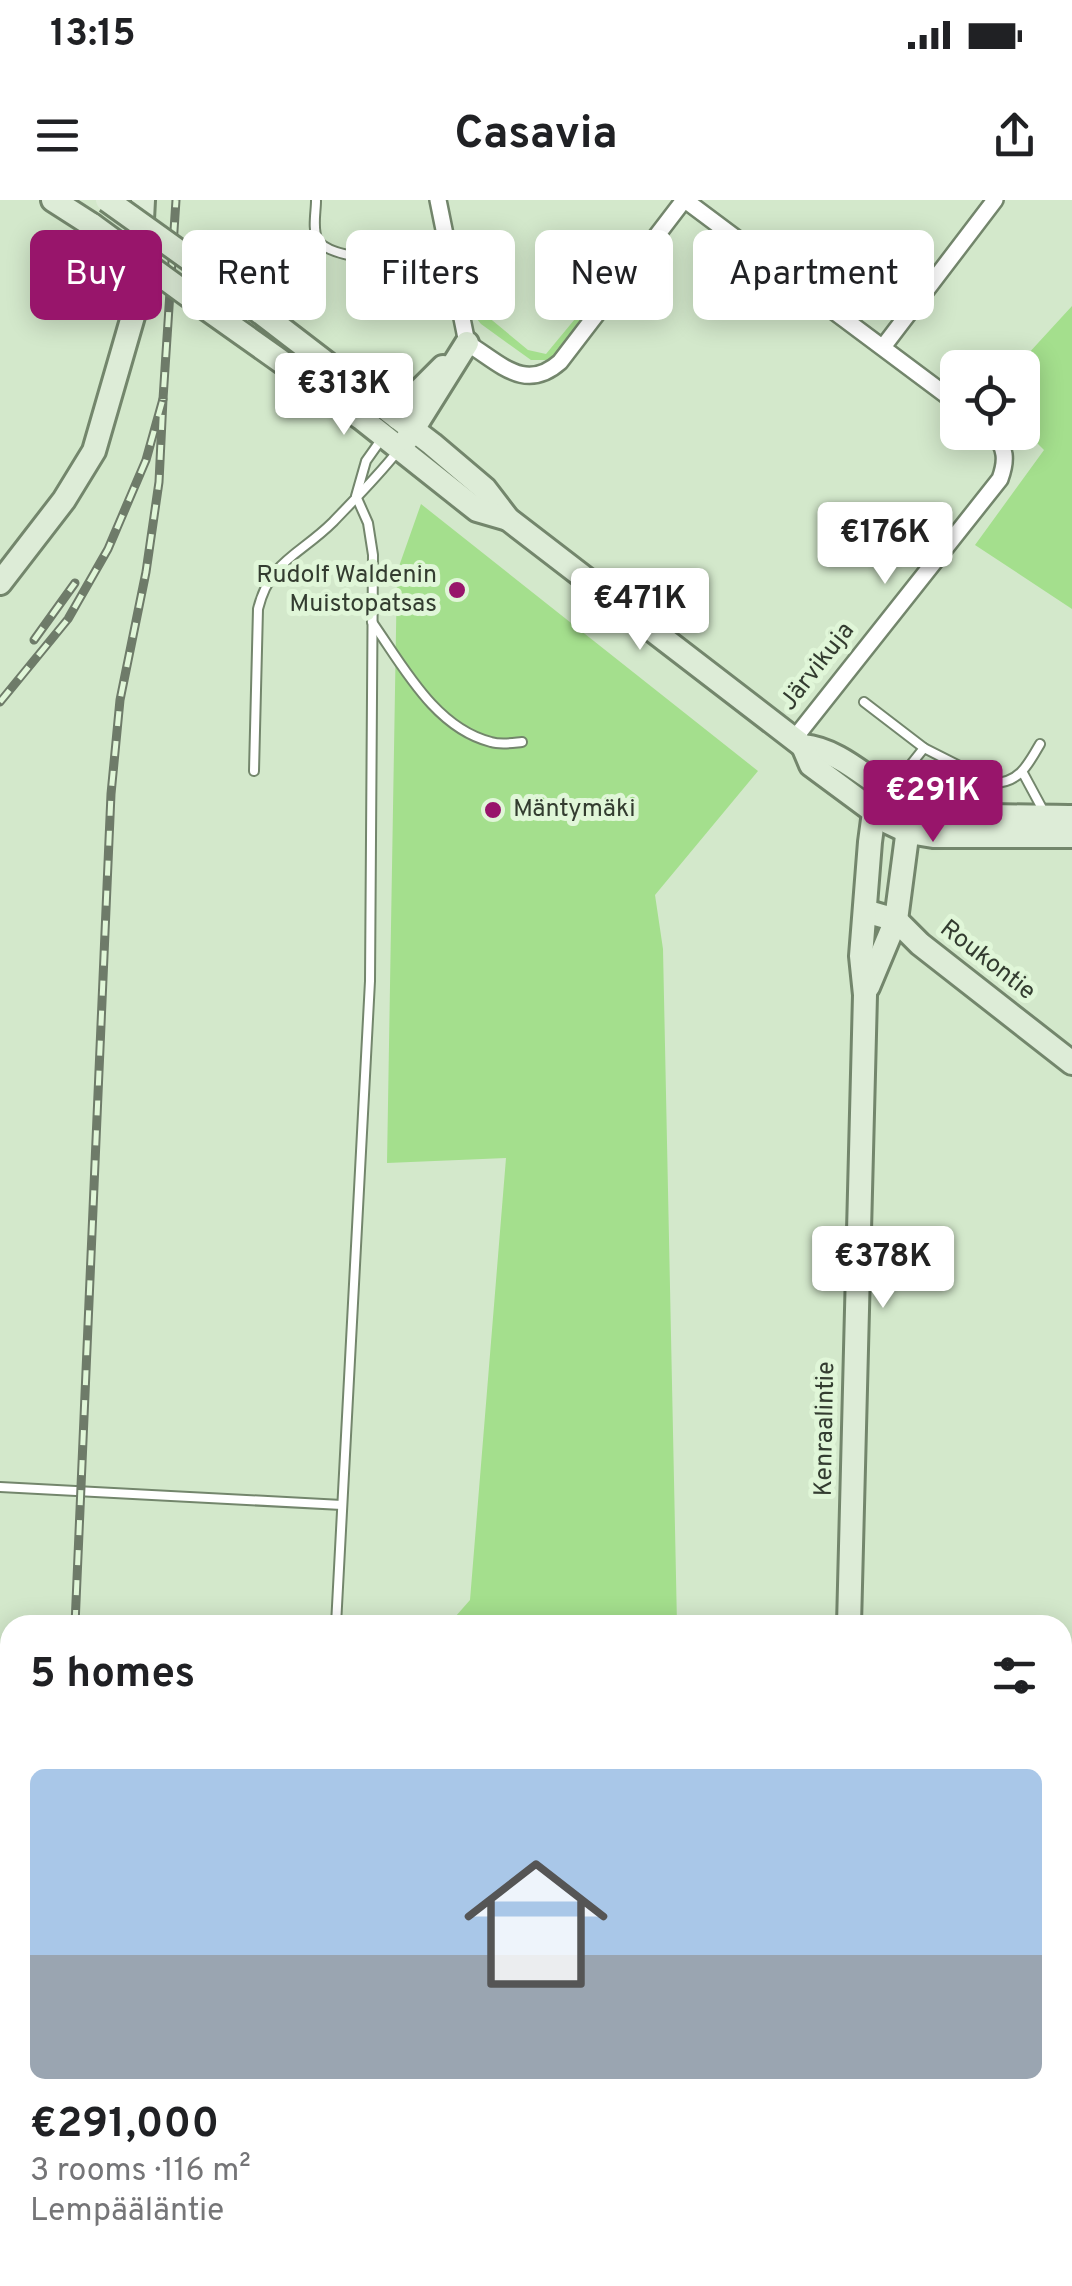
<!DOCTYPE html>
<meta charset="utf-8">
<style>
:root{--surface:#fff;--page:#f6f6f6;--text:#202124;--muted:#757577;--accent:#98156b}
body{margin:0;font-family:Overpass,sans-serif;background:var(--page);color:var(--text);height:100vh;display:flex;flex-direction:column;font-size:38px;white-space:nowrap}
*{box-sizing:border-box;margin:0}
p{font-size:32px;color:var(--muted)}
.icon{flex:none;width:55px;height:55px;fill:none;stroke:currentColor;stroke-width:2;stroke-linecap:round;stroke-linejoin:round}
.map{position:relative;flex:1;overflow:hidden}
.drawer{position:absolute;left:0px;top:1415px;width:1072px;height:672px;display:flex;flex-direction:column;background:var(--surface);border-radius:30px 30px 0 0;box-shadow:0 5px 25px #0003}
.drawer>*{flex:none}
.hud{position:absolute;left:30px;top:30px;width:1012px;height:90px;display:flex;gap:20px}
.fabs{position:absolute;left:940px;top:150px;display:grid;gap:20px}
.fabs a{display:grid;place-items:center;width:100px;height:100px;border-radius:15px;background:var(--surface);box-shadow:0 5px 25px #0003;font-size:50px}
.price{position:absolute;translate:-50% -85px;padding:0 22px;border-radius:10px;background:#fff;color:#222;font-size:32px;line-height:65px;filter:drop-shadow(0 2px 5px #0008)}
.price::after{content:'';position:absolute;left:50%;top:60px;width:30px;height:22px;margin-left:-15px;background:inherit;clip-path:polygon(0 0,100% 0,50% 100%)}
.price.current{background:var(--accent);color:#fff}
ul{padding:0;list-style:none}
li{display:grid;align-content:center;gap:20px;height:530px;padding:0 30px}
li span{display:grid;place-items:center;height:310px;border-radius:15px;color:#555}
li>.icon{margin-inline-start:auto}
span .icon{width:180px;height:180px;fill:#fffc;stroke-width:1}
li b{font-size:42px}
h2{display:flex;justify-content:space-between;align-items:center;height:120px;padding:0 30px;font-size:42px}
.pill{padding:0 35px;border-radius:15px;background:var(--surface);box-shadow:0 5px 25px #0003;font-size:35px;line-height:90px}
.pill.current{background:var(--accent);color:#fff}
.status{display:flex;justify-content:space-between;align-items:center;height:70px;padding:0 50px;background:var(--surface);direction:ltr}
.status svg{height:28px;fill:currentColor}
header{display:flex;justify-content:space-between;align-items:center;height:130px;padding:0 30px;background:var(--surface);font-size:45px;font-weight:700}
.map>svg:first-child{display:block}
.green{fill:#a4df8d}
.forest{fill:#7db866}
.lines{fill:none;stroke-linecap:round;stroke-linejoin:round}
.lane-casing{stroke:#73866c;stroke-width:12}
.street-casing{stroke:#73866c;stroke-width:20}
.secondary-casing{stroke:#73866c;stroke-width:28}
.lane{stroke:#fff;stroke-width:8}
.street{stroke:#fff;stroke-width:15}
.secondary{stroke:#ddecd7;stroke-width:22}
.rail-casing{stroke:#6e7b69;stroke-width:9}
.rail{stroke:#e0f6d8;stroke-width:5;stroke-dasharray:15;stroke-linecap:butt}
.secondary-bridge-casing{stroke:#73866c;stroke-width:28;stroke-linecap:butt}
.secondary-bridge{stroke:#ddecd7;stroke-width:22}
.poi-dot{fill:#98156b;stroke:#e0f6d8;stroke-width:4}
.labels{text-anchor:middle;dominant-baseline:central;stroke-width:10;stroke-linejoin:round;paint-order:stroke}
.poi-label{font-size:25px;fill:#333c30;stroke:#e0f6d8;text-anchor:end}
.street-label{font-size:25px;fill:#333c30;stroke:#e0f6d8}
</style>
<div class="status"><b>13:15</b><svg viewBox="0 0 49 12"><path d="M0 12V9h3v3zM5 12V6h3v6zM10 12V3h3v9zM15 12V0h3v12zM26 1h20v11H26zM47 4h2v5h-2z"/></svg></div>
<header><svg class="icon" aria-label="menu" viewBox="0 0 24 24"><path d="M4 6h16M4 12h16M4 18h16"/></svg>Casavia<svg class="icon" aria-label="share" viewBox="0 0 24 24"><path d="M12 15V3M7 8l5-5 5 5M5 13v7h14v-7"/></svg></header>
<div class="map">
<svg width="1072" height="2086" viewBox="0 0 1072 2086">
<rect width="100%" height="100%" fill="#d3e8cb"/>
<g class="green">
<polygon points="469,90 497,106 511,100 501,110 491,108 487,116 528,150 546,154 589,102 592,105 550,160 531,160 481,124 472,113"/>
<polygon points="1072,106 1072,409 975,345 1044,250 1023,229 1022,168 1016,167"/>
<polygon points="421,304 758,571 655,695 663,749 677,1425 448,1425 470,1400 506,958 387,963 397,372"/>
<polygon points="134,2078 394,2078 394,2086 133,2086"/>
</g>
<polygon class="forest" points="1063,1952 1072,1962 1072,2086 968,2086 968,2078 1062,2078"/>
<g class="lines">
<defs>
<g id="lane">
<path d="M 316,1 C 316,12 312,30 318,40 C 331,63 425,62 451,63"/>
<path d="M 372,422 C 403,466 435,528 491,542 C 501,545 512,543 522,542"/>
<path d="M 864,502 L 924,548 L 993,583 C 1019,583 1028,565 1040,544"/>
<path d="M 254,571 L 258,409 C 270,360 300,355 333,322 C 355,299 377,277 397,252"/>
<polyline points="1023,573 1044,612"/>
<polyline points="893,587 924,548"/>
<polyline points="0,1287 342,1305"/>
<polyline points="336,1425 370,781 373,355 368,323 356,296 366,261 383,237"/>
<polyline points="106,2086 106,2078"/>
</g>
<g id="street">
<path d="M 438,0 L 467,143 C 500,163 525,193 560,162 L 684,0"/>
<polyline points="685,0 958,204"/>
<polyline points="883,147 995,0"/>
<path d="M 794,539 L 1000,279 C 1007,260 1006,248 993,232"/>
<polyline points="1062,1745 1072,1751"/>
<polyline points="560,2086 560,2078"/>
</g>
<g id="secondary">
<polyline points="53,0 92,25"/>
<path d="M 209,73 L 432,244 L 485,289 L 508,319 L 803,546 C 846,550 878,592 918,607 C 954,620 1032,615 1072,617"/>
<polyline points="203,106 361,218 477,310 508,319"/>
<polyline points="398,218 412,198 443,167"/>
<polyline points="407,239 467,143"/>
<polyline points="0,383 64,300 94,251 138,99 143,0"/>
<polyline points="803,546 811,565 888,622 909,632 933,636 1072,636"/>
<polyline points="865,711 896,720 920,744 1072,863"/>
<polyline points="868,787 896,720 909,621"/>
<polyline points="849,1425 865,795 861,756 870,642 874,612 889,592"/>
<polyline points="833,2086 833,2078"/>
</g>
</defs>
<use href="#lane" class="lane-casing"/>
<use href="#street" class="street-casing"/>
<use href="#secondary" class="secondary-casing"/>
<use href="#lane" class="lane"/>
<use href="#street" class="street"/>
<use href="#secondary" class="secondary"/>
<defs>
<g id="rail">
<polyline points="34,440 75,383"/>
<polyline points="0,502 68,419 108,349 146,260 163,199 176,0"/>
<polyline points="75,1425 111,594 120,500 146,372 159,282 163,199"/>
</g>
</defs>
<use href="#rail" class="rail-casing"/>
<use href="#rail" class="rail"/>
<defs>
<g id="secondary-bridge">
<polyline points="107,0 209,73"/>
<polyline points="92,25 203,106"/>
</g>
</defs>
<use href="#secondary-bridge" class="secondary-bridge-casing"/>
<use href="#secondary-bridge" class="secondary-bridge"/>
</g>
<g class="poi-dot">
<circle cx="457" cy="390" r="10"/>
<circle cx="493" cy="610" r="10"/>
</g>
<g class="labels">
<g class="poi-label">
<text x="437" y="376">Rudolf Waldenin<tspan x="437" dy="29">Muistopatsas</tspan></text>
<text x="513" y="610" text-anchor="start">Mäntymäki</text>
</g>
<g class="street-label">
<text transform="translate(818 467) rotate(-52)">Järvikuja</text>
<text transform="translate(987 761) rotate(38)">Roukontie</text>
<text transform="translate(826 1229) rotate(-89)">Kenraalintie</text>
</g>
</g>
</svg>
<div class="fabs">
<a><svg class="icon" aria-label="locate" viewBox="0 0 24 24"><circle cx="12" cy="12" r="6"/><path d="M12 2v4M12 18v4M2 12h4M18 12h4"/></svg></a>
</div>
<b class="price" style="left:344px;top:238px">€313K</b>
<b class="price" style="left:885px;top:387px">€176K</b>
<b class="price" style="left:640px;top:453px">€471K</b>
<b class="price current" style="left:933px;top:645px">€291K</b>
<b class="price" style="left:883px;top:1111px">€378K</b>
<div class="hud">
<a class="pill current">Buy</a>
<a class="pill">Rent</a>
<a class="pill">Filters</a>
<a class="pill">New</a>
<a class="pill">Apartment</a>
</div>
<section class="drawer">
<h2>5 homes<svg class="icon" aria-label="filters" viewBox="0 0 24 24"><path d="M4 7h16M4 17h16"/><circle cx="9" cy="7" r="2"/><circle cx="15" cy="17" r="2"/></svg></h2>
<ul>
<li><span style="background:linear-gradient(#a9c7e8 60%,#9aa5b1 0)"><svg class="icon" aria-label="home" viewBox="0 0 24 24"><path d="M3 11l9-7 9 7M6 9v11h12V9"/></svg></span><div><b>€291,000</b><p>3 rooms · 116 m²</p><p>Lempääläntie</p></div></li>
</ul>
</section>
</div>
